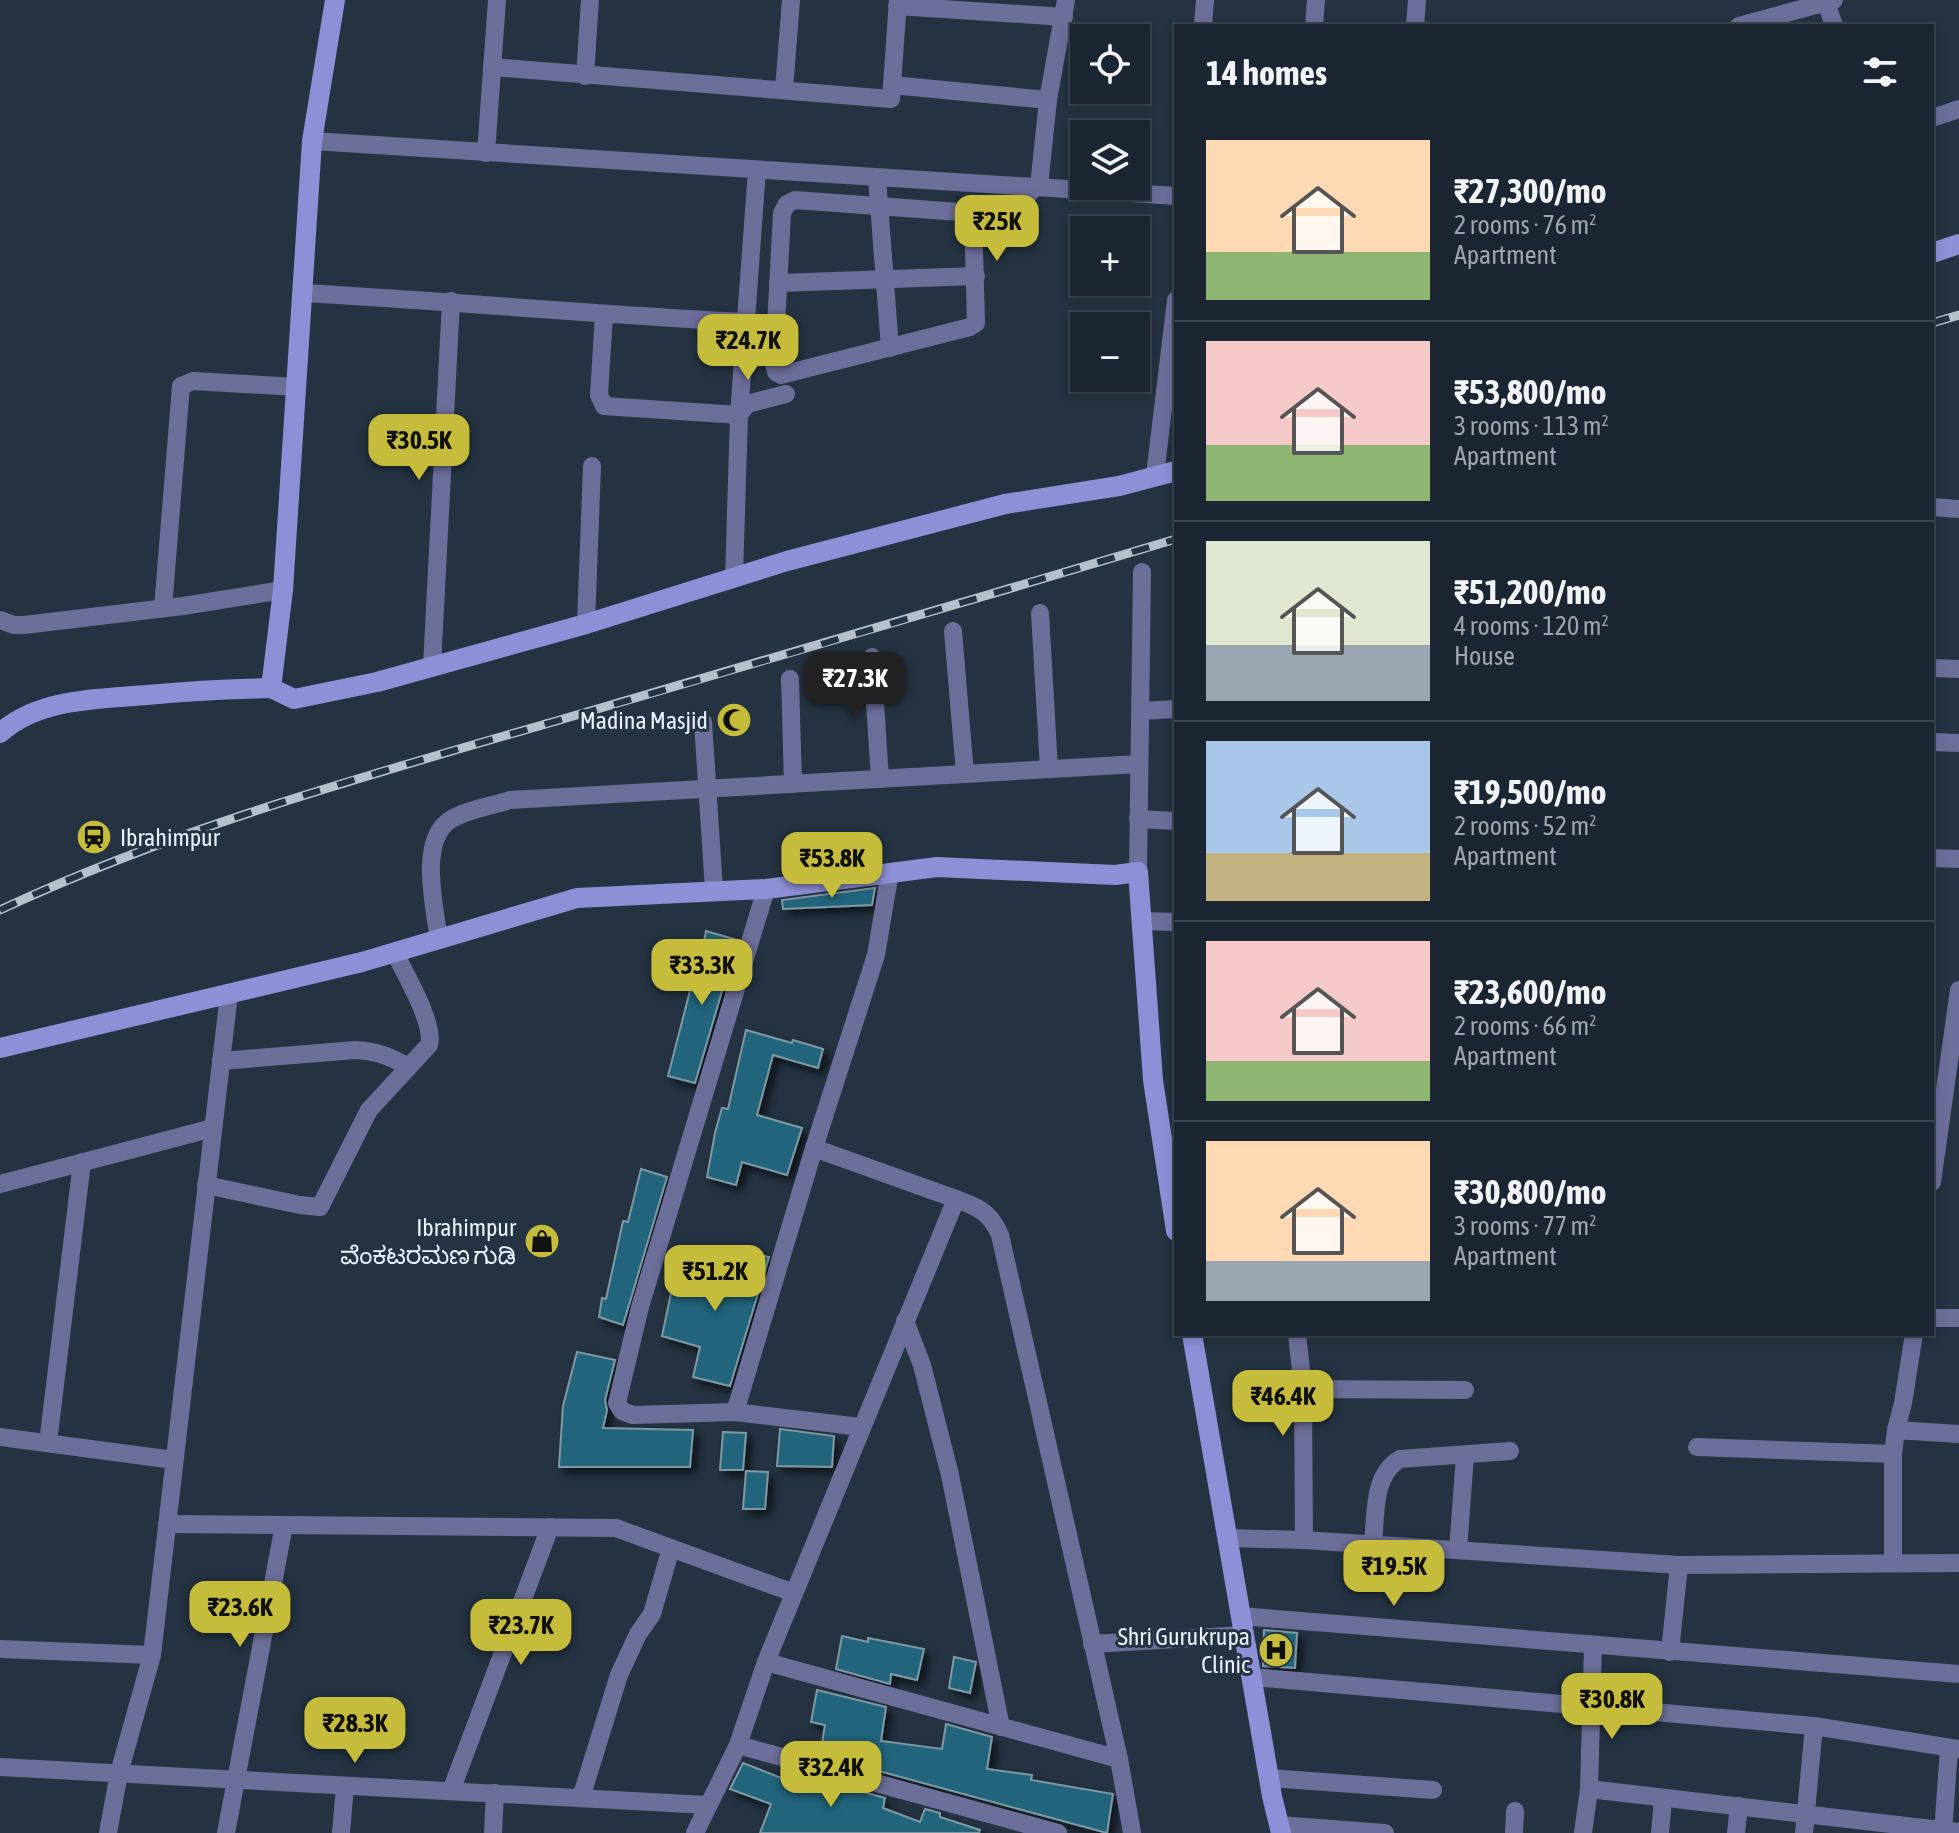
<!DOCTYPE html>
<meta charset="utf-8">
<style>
:root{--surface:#1c2632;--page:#29323e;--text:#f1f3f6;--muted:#a0a5ac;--line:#3a434d;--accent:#c6bc3c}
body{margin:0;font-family:"Asap Condensed","Noto Sans Kannada",sans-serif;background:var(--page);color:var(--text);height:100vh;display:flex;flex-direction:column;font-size:30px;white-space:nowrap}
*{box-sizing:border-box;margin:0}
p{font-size:26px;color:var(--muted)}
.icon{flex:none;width:44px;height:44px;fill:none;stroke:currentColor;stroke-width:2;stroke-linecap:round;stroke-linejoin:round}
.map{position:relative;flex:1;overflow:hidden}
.sheet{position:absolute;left:1174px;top:24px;width:760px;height:1312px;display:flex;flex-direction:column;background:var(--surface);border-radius:0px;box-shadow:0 4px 12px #0003,0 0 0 2px var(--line)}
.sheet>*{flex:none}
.fabs{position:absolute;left:1070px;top:24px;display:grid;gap:16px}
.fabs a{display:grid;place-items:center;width:80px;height:80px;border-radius:0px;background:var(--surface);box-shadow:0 4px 12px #0003,0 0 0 2px var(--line);font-size:40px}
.price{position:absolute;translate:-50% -68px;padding:0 18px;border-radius:16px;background:var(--accent);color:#111;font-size:26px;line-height:52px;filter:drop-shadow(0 2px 4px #0008)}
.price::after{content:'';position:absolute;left:50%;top:48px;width:24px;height:18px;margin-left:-12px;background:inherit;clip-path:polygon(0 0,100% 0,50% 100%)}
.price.active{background:#222;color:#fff}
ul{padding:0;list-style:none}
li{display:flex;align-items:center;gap:24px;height:200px;padding:0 32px}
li+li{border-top:2px solid var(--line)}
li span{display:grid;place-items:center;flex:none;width:224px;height:160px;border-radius:0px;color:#555}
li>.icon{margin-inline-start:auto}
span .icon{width:96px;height:96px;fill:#fffc;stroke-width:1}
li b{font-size:34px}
h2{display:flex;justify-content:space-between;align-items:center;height:96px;padding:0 32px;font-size:34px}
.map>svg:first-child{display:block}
.building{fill:#20657b;stroke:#7e99a4;stroke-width:2;filter:url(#shadow)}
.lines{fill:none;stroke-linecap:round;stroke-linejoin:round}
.street{stroke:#6d6f9b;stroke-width:18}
.secondary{stroke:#8e90d7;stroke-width:20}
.rail-casing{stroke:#b6c0cc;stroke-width:9}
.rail{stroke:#253342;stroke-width:6;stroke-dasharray:18;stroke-linecap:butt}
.labels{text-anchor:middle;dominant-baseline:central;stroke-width:6;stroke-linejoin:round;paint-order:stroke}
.poi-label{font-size:24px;fill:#eaf3fd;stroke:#253342;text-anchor:end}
</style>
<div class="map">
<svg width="1959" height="1833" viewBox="0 0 1959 1833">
<defs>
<filter id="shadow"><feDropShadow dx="5.5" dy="5.5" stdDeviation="4" flood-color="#0009"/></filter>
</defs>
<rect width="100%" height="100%" fill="#253342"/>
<g class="building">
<polygon points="875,888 872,905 783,909 782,900"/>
<polygon points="706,931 737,940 695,1083 668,1076 692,983 696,984"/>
<polygon points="746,1030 792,1043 793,1040 823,1049 818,1068 773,1055 757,1115 802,1128 787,1175 742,1162 736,1185 707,1177 715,1133 722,1108 728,1109"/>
<polygon points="641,1169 667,1177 623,1325 599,1317 602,1298 606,1299 623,1221 628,1222"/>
<polygon points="731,1249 769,1257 730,1386 693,1377 700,1347 662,1336 677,1264 722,1277"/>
<polygon points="577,1352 615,1360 605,1400 607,1410 603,1428 693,1430 690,1467 559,1467 563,1406"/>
<polygon points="780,1429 834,1436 832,1467 777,1466"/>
<polygon points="723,1432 746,1433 743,1470 720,1470"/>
<polygon points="746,1471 768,1472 765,1509 743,1509"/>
<polygon points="1264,1630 1297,1633 1295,1668 1263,1666"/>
<polygon points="842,1636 868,1642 868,1638 924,1649 917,1680 891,1674 890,1684 836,1669"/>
<polygon points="954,1657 976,1662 970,1693 949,1688"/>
<polygon points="817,1690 886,1707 881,1741 942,1749 946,1724 992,1737 987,1769 1032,1775 1031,1780 1113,1794 1107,1833 820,1755 825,1725 811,1722"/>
<polygon points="743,1763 814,1791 816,1779 885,1798 883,1808 920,1822 925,1809 940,1813 940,1817 980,1830 979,1833 760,1833 771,1804 730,1789"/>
</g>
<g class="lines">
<g class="street">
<polyline points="1826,2 1834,26"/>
<polyline points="897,6 1064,17"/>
<polyline points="1203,26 1205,0"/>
<polyline points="1314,26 1316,0"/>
<polyline points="1415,26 1417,0"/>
<polyline points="1739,26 1834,0"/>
<polyline points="492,67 891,99 898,0"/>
<polyline points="585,76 590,0"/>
<polyline points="892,85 1048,100"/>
<polyline points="784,90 791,0"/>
<polyline points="1932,118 1959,109"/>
<polyline points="312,141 1176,196"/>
<polyline points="486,153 497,0"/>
<polyline points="877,178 890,348"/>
<polygon points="795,200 973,213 976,323 970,327 781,375 776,372 774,364 782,213 787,204"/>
<polyline points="1010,220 1034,187 1039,186 1048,100 1066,0"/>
<polyline points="778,283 976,276"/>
<path d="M 303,293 C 451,301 598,315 746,322"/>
<polyline points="604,315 599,395 604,406 739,415 747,404 786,394"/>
<polyline points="1155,475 1176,300"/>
<polyline points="1932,507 1959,509"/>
<polyline points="734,577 739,415 757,170"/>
<polyline points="163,608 181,386 193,381 297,387"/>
<polyline points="1040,613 1049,769"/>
<polyline points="0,620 14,625 24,625 183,606 283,590"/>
<polyline points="586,624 592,466"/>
<polyline points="953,631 965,774"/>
<polyline points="872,657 880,779"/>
<polyline points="432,666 451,301"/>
<polyline points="1932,668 1959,669"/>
<polyline points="790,679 793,784"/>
<polyline points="1141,711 1176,709"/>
<polyline points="703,722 714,890"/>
<polyline points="1932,742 1959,743"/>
<polyline points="1138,819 1176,821"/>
<polyline points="1932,858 1959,859"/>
<polyline points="1138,872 1142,572"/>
<polyline points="766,889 640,1307 617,1403 622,1411 633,1415 735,1412 861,1427"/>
<polyline points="1141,921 1176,922"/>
<path d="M 439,940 C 435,908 418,841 450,820 C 466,810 491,806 510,800 L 1139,764"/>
<path d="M 221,1061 L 355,1050 C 376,1051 390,1056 408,1067"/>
<polyline points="814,1148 956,1199"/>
<polyline points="1932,1182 1959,990"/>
<polyline points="0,1184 213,1128"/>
<path d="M 206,1185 L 300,1205 L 320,1207 L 369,1110 L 429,1045 C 435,1024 405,974 395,953"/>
<polyline points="1932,1318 1959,1318"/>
<polyline points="905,1321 922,1365 950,1475 1001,1727"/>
<polyline points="1297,1334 1303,1389 1304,1540"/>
<polyline points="1303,1389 1465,1390"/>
<polyline points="735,1412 814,1148 876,955 890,872"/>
<polyline points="1896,1430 1903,1403 1914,1334"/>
<polyline points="0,1437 174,1460"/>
<polyline points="48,1443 82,1162"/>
<polyline points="1697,1447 1893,1454"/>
<polyline points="167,1524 616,1528 794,1593"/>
<polyline points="1227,1538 1304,1540 1679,1565"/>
<path d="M 1373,1545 C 1376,1516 1372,1475 1400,1459 L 1510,1451"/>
<polyline points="1458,1550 1465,1455"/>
<polyline points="1893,1562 1893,1454 1896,1430 1959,1434"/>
<polyline points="1240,1616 1959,1674"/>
<polyline points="1092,1644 1244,1635"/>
<polyline points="0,1649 152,1655 119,1773 108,1833"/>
<polyline points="1670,1652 1679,1565 1959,1563"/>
<polyline points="152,1655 229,994"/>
<polyline points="766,1662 1119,1759"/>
<polyline points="1252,1677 1814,1726 1959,1749"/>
<polyline points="738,1745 1058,1833"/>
<polyline points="0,1767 707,1805"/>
<polyline points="1269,1778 1433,1790"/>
<polyline points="1589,1789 1959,1832"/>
<polyline points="451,1791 550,1527"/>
<polyline points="581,1798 619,1675 638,1634 652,1614 671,1548"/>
<polyline points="1279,1825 1385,1833"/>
<polyline points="226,1833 284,1525"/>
<polyline points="341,1833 345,1786"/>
<polyline points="493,1833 495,1793"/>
<path d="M 695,1833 L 738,1745 L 766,1662 L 956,1199 C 978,1207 990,1212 1000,1235 L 1119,1759 L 1132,1833"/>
<polyline points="1514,1833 1515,1811"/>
<polyline points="1583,1833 1589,1789 1593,1646"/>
<polyline points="1660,1833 1663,1798"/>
<polyline points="1736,1833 1739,1806"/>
<polyline points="1804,1833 1814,1726"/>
<polyline points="1943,1833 1949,1748"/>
</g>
<g class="secondary">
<polyline points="335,0 312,141 283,590 271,688 294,699 377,682 586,624 787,561 1005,504 1119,486 1176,471"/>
<polyline points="1932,253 1959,244"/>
<path d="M 0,733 C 39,698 98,699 147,695 C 188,691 229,689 271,688"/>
<polyline points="0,1048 362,962 577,898 766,889 937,867 1115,875 1138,872 1153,1080 1176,1231"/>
<polyline points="1192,1334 1272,1796 1281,1833"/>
</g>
<defs>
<g id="rail">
<polyline points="1932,323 1959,315"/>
<path d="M 0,910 C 180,826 373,774 563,719 C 768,660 972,600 1176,539"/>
</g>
</defs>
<use href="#rail" class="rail-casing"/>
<use href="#rail" class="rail"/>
</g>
<defs>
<symbol id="mosque-disc" viewBox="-11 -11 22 22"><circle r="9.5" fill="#c6bc3c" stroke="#253342"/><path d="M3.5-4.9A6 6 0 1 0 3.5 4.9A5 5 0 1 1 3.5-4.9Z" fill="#111"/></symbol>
<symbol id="station-disc" viewBox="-11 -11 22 22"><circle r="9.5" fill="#c6bc3c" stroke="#253342"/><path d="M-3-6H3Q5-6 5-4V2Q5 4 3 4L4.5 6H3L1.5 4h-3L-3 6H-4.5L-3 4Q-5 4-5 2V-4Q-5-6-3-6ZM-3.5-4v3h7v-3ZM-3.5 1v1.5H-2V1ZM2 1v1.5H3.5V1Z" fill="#111"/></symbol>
<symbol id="shop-disc" viewBox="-11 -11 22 22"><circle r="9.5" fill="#c6bc3c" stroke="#253342"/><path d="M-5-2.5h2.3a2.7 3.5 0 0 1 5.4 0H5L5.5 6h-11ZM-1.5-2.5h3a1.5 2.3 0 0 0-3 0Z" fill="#111"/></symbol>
<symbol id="hospital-disc" viewBox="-11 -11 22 22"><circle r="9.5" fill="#c6bc3c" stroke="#253342"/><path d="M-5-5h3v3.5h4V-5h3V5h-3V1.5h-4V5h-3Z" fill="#111"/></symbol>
</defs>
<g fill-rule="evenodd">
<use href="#mosque-disc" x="714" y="700" width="40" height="40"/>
<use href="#station-disc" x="74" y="817" width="40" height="40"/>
<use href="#shop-disc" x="522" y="1221" width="40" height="40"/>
<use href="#hospital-disc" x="1256" y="1630" width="40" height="40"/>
</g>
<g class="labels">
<g class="poi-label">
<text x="708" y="720">Madina Masjid</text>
<text x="120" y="837" text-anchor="start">Ibrahimpur</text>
<text x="516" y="1227">Ibrahimpur<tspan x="516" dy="28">ವೆಂಕಟರಮಣ ಗುಡಿ</tspan></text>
<text x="1250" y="1636">Shri Gurukrupa<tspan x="1250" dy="28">Clinic</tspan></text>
</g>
</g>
</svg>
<div class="fabs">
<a><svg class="icon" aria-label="locate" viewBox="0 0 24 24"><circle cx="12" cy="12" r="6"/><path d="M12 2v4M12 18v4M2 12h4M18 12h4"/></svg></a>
<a><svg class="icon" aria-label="layers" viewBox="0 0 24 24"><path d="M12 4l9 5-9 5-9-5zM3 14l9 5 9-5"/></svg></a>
<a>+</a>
<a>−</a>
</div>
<b class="price" style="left:997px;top:263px">₹25K</b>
<b class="price" style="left:748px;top:382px">₹24.7K</b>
<b class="price" style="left:419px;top:482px">₹30.5K</b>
<b class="price active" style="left:855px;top:720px">₹27.3K</b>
<b class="price" style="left:832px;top:900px">₹53.8K</b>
<b class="price" style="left:702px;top:1007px">₹33.3K</b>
<b class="price" style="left:715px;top:1313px">₹51.2K</b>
<b class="price" style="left:1283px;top:1438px">₹46.4K</b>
<b class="price" style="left:1394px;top:1608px">₹19.5K</b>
<b class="price" style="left:240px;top:1649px">₹23.6K</b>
<b class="price" style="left:521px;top:1667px">₹23.7K</b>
<b class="price" style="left:1612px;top:1741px">₹30.8K</b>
<b class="price" style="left:355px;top:1765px">₹28.3K</b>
<b class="price" style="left:831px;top:1809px">₹32.4K</b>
<section class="sheet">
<h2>14 homes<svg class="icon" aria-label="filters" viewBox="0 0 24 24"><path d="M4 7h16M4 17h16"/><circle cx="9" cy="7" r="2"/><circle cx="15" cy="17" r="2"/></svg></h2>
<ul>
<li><span style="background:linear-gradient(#ffd9b3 70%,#8fb573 0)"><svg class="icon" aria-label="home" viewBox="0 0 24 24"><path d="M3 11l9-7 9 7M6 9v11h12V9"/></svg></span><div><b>₹27,300/mo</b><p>2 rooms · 76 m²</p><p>Apartment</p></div></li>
<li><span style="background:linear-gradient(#f6c9c9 65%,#8fb573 0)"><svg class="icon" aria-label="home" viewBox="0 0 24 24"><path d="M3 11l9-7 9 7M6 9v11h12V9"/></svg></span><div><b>₹53,800/mo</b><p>3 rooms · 113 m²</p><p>Apartment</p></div></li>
<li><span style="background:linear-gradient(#dfe7d0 65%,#9aa5b1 0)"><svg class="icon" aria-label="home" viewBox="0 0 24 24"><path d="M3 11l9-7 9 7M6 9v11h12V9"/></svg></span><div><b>₹51,200/mo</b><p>4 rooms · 120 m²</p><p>House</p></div></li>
<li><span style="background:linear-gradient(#a9c7e8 70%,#c2b280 0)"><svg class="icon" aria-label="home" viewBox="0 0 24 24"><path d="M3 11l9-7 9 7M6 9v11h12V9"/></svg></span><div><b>₹19,500/mo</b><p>2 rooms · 52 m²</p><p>Apartment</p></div></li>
<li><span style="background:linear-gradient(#f6c9c9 75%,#8fb573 0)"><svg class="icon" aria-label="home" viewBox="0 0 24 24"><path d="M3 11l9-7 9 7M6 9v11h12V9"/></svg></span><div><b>₹23,600/mo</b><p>2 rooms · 66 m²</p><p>Apartment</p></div></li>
<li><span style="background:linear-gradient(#ffd9b3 75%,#9aa5b1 0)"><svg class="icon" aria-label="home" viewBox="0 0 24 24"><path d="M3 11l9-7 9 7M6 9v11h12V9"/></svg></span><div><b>₹30,800/mo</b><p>3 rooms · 77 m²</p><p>Apartment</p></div></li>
</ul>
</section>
</div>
